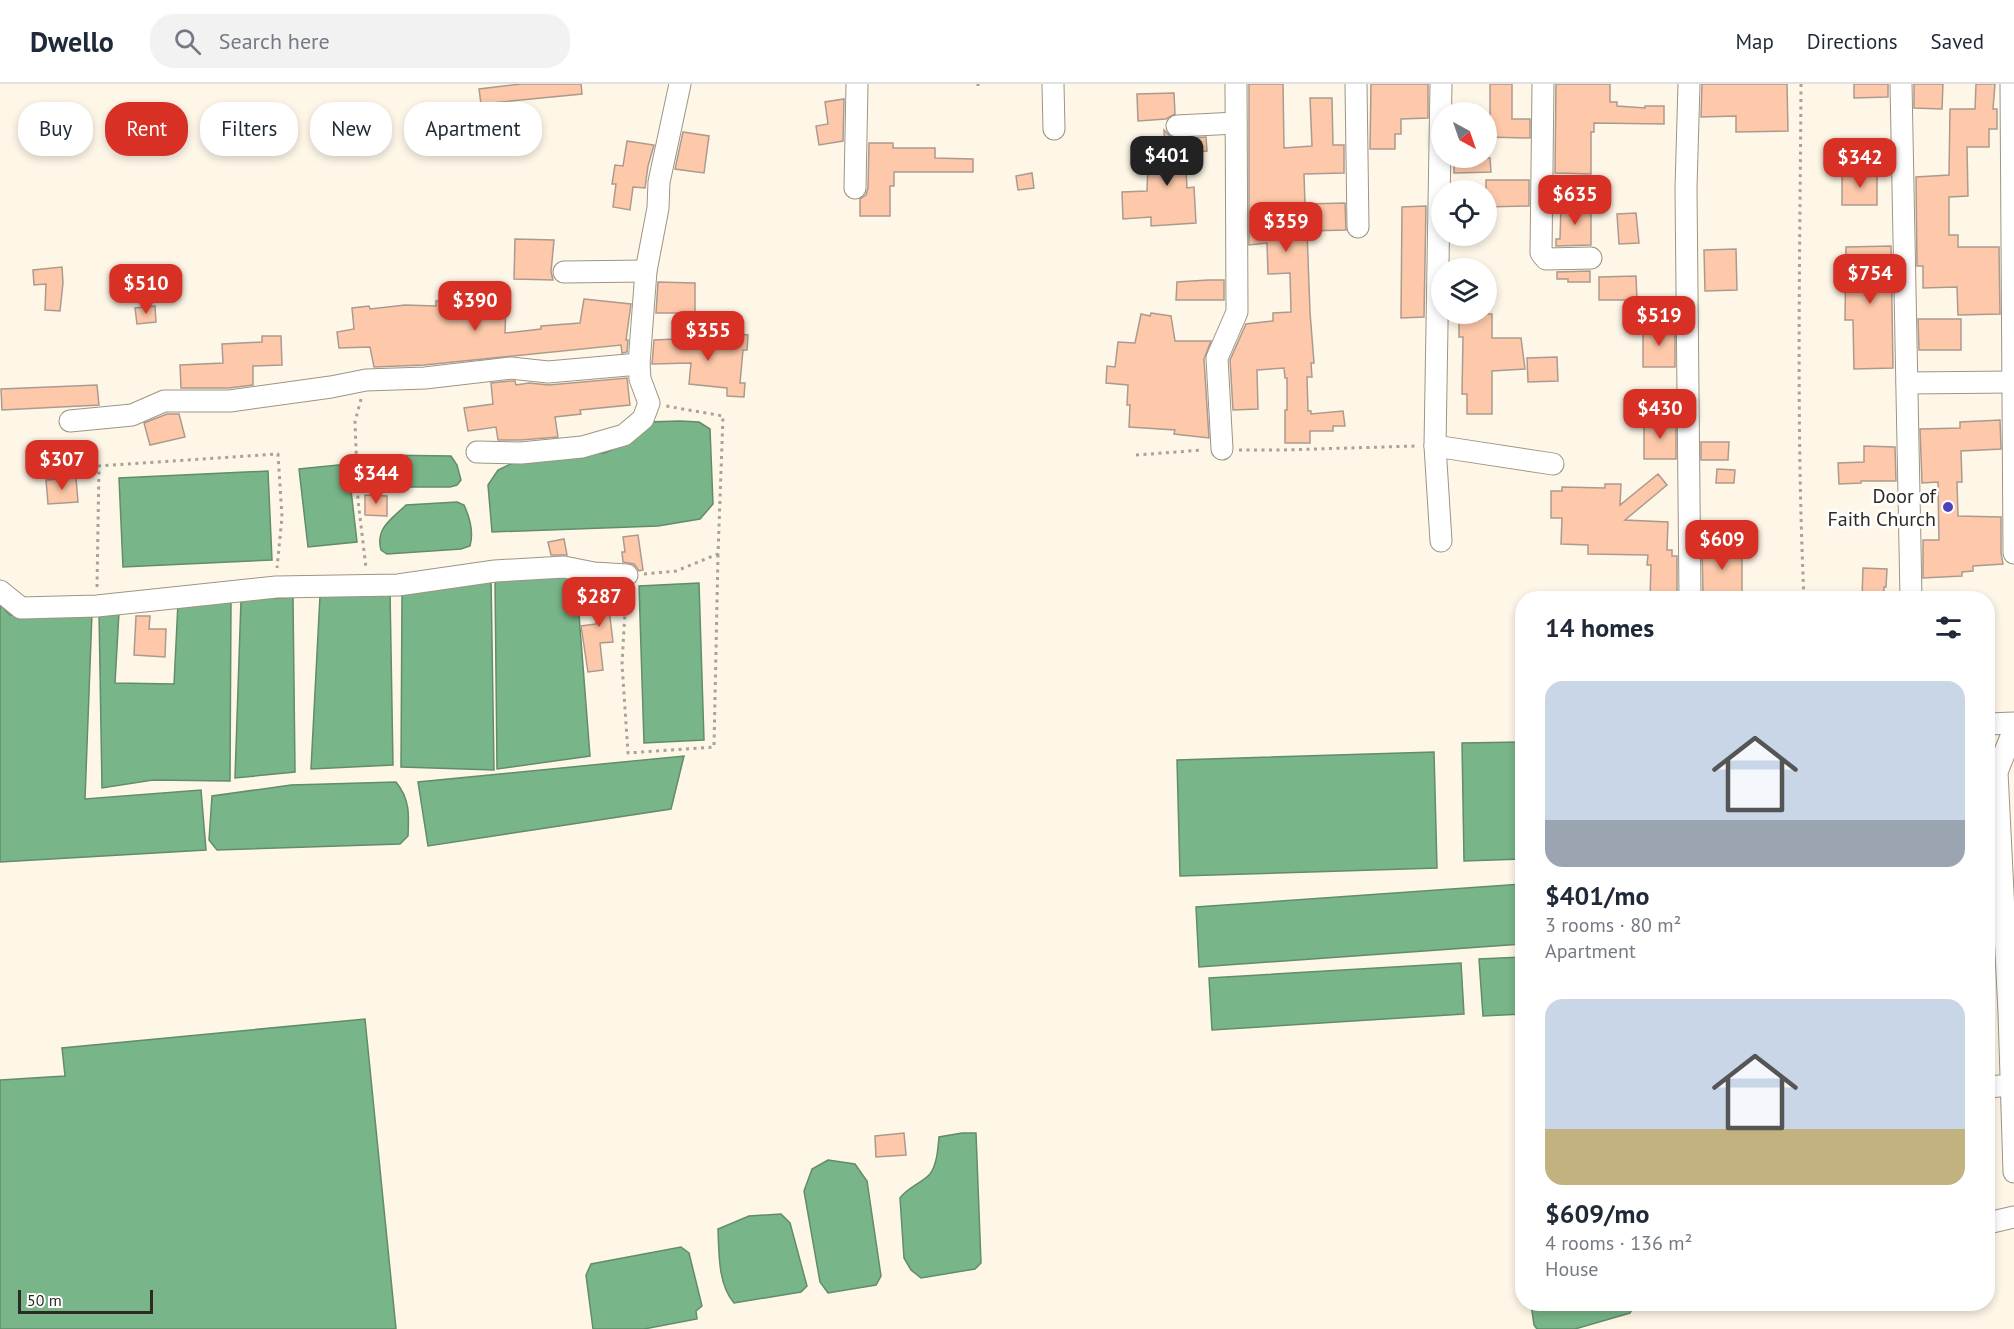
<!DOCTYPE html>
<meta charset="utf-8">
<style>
:root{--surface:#fff;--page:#f2f2f3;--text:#1f2937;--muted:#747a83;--line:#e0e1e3;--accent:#d93025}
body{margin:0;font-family:"PT Sans",sans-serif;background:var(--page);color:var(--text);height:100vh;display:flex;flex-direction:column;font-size:22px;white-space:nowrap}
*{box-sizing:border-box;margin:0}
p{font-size:20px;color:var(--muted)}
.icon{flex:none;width:33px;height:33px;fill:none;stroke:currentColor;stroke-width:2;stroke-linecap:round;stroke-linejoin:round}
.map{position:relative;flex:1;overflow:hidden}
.sheet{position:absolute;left:1515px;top:507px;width:480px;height:720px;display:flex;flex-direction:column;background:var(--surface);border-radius:24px;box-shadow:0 3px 9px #0003}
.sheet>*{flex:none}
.hud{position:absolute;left:18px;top:18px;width:570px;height:54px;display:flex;gap:12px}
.needle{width:39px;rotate:140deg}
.tools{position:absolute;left:1431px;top:18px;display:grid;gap:12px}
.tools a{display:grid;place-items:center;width:66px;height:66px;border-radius:50%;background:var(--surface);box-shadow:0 3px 9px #0003;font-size:30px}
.scale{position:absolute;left:18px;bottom:15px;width:135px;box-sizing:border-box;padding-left:6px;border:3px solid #2f2b24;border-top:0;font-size:16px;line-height:21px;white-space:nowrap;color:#2f2b24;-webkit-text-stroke:4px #fff;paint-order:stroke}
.price{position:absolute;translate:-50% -51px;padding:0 14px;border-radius:12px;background:var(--accent);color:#fff;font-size:20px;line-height:39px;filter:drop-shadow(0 2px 3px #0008)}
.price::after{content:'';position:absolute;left:50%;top:36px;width:18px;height:14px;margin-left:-9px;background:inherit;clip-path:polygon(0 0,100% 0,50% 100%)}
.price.active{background:#222;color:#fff}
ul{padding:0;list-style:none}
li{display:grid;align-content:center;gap:12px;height:318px;padding:0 30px}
li span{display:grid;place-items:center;height:186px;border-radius:18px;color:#555}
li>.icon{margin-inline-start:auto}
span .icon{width:108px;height:108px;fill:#fffc;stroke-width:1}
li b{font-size:26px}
h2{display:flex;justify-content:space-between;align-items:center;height:72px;padding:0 30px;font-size:26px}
.chip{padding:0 21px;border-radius:24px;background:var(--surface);box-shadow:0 3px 9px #0003;font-size:21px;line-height:54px}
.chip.active{background:var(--accent);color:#fff}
header{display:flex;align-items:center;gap:36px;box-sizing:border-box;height:84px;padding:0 30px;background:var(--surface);border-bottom:2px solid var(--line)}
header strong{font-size:28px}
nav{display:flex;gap:33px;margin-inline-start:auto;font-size:21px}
.search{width:420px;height:54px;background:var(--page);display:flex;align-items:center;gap:15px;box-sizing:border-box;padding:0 21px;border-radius:24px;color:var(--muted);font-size:22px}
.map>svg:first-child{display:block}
.water{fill:#78b588;stroke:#628c6a;stroke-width:1.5}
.building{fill:#fdc9aa;stroke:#ad9a8f;stroke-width:1.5}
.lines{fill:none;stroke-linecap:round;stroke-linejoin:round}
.minor-casing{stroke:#9d9583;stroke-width:23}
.path{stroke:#a8a397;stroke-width:3;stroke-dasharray:3 4.5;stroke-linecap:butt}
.minor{stroke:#fff;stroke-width:21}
.poi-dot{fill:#4c42b9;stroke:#fff;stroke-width:2}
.labels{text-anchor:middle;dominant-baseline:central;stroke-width:5;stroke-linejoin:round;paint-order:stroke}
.poi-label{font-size:20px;fill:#2f2b24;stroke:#fff;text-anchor:end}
</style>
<header>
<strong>Dwello</strong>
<div class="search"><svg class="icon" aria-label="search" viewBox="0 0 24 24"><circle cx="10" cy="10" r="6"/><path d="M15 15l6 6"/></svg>Search here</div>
<nav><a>Map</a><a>Directions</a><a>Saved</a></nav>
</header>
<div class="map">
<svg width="2014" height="1245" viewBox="0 0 2014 1245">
<rect width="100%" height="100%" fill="#fef7e8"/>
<g class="water">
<polygon points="680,337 699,338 710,345 713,420 700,435 658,442 492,448 488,401 498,386 519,376 572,369 605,369 627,359 645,338"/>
<path d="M 380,371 L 451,372 L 457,381 L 461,396 L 457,401 L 450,403 L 381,403 L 375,398 C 374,388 374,379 380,371 Z"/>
<polygon points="348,380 357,458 308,463 299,385"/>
<polygon points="268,387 272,476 123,483 119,394"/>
<path d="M 457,418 L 464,421 C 470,434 474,448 470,462 L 461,465 L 387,470 L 381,466 C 375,444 392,435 406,421 Z"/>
<polygon points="576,492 590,672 497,685 495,494"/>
<polygon points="491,493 494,686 401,683 402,510"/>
<polygon points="699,499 704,656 644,659 639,502"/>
<polygon points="390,507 393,681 311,685 320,512"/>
<polygon points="293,513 295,688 235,694 241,516"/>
<polygon points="231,517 230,697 153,696 102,704 99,527 119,528 115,599 174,600 178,519"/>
<polygon points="0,520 10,531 92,529 85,715 201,706 206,766 0,778"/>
<polygon points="1522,658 1522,775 1464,777 1462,659"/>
<polygon points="1434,668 1437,784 1180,792 1177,676"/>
<polygon points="684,672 671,725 428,762 418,698"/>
<path d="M 396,698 C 410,715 409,731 408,752 L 400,760 L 217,766 L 209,756 L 212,712 L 291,701 Z"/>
<polygon points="1522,800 1522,860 1199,883 1196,823"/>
<polygon points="1522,873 1522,930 1483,932 1479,875"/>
<polygon points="1461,879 1464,930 1212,946 1209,894"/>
<polygon points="365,935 396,1245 0,1245 0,996 65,992 62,964"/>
<path d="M 962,1049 L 976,1049 L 981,1179 L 975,1185 L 921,1194 L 911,1186 L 904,1174 L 900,1114 C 908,1103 922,1099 930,1090 C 937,1081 938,1064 939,1053 Z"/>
<polygon points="828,1076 855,1080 867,1097 881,1192 876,1201 828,1209 820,1198 804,1107 812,1085"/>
<path d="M 781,1130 L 790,1139 L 807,1202 L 801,1208 L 734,1219 C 718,1200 719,1170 718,1145 L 749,1132 Z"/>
<polygon points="681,1163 689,1169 702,1222 696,1227 697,1235 644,1245 593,1245 586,1191 591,1180"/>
<polygon points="1531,1220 1635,1220 1630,1229 1575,1245 1537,1245 1534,1241"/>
</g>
<g class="building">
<polygon points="521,0 581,0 582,10 481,20 479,5"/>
<polygon points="1249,0 1283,0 1284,64 1312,62 1310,14 1332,14 1333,61 1344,61 1344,89 1304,90 1305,120 1345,119 1346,146 1307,147 1310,228 1314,279 1311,279 1312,293 1307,293 1308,327 1311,327 1311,330 1343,327 1345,342 1333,342 1333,347 1310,347 1310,359 1285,359 1285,326 1287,326 1287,294 1285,294 1284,284 1257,286 1258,325 1233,326 1230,276 1246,240 1273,237 1273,229 1291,228 1290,189 1268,190 1267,159 1249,161"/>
<polygon points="1371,0 1428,0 1428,34 1401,35 1401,50 1395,50 1395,65 1370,65"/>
<polygon points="1490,0 1512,0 1512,35 1530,35 1530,54 1486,53 1486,33 1490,32"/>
<polygon points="1556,0 1610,0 1610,18 1617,18 1617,22 1645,24 1645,22 1664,22 1664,40 1594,39 1594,48 1591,48 1591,90 1555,89"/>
<polygon points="1702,0 1787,0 1788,47 1736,48 1736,32 1701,33"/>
<polygon points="1854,0 1888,0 1888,13 1854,14"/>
<polygon points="1914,0 1943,0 1942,25 1914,24"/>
<polygon points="1976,0 1995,0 1993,25 1997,25 1997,45 1989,45 1989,63 1967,63 1968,112 1949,113 1949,151 1958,151 1958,163 1999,163 2000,230 1958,231 1957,203 1923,204 1923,182 1917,182 1916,93 1949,91 1950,25 1975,25"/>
<polygon points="1174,9 1175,30 1166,35 1138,37 1137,10"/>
<polygon points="844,15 843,57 819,61 816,42 828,40 825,18"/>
<polygon points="460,37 460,63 432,64 431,38"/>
<polygon points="1164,46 1171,53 1177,55 1206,53 1207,67 1185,69 1187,104 1194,103 1196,139 1151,142 1151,133 1123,135 1122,108 1147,107 1148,80 1166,78"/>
<polygon points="683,48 709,52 704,89 675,85"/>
<polygon points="627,57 654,61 648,82 645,104 633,103 630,126 613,123 616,100 612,100 615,81 623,82"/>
<polygon points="869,59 893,59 893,64 935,64 935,74 973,75 973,88 894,88 894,102 890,102 890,132 860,132 860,115 866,111 868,104"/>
<polygon points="1454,74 1490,74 1491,88 1454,89"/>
<polygon points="1032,89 1034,104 1018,106 1016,92"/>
<polygon points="1877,89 1877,121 1842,121 1842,90"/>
<polygon points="1486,96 1529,96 1529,122 1486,123"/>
<polygon points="1561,121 1591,122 1591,161 1556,162 1556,155 1560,155"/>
<polygon points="1426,122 1424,233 1401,234 1402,123"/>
<polygon points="1636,129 1639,159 1619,160 1617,130"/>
<polygon points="515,155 554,156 551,188 553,196 514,195"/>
<polygon points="1891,162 1893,284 1854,285 1853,236 1845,236 1846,163"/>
<polygon points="1736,165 1737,206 1705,207 1704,166"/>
<polygon points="62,183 63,199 60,227 45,226 46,200 34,201 33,186"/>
<polygon points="1590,187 1590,198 1568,198 1568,195 1557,195 1557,188"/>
<polygon points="1636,192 1637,216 1599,216 1599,193"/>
<polygon points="1208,196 1224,196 1224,216 1176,216 1177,198"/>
<polygon points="658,198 695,199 695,229 656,229"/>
<polygon points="584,215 631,220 626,256 628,256 627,268 622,269 621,261 424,281 374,283 370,263 339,264 337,248 354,245 352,224 369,222 370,225 405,221 436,222 436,217 506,217 505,249 541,245 541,242 580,239"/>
<polygon points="155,222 156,238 137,240 135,224"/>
<polygon points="1151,229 1171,232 1175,257 1211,257 1204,275 1209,354 1174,350 1175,346 1129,343 1130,321 1127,321 1128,301 1106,299 1107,282 1115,283 1118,258 1135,259 1141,230 1150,232"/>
<polygon points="1459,230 1492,230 1492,254 1521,254 1525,285 1492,287 1492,330 1467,330 1467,310 1462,310 1463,253 1459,253"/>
<polygon points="1918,235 1961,235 1961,266 1919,266"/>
<polygon points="1643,242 1675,243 1675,283 1643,283"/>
<polygon points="727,249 748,251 747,266 743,266 740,299 745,299 744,313 727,312 727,304 689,300 691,279 652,280 654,256 676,255 676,260 726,261"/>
<polygon points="262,252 281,252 282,281 253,282 253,301 229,304 181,304 180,281 223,279 222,260 262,258"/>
<polygon points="1557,273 1558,297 1528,298 1527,274"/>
<polygon points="627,294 630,321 580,326 581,330 555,333 558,353 521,356 498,356 496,343 468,347 464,324 493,320 491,299 511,297 515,297 516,301 529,299 549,301"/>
<polygon points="97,301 99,321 2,326 1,305"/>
<polygon points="167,330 179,330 185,353 150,361 144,339"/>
<polygon points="2000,336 2001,365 1961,367 1962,398 1957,398 1958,432 2001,433 2001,469 2003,480 1973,482 1973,487 1962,488 1962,492 1923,494 1923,456 1939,456 1938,398 1922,399 1920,345 1960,344 1960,338"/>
<rect x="1644" y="338" width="32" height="37"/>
<polygon points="1701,358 1729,358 1728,376 1701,376"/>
<polygon points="1864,362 1895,363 1896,397 1861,397 1861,399 1839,400 1838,379 1864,378"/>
<polygon points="1717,385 1735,386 1734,399 1716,399"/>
<polygon points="1658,390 1667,401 1625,436 1668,438 1667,466 1672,466 1672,472 1677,472 1677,514 1650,514 1651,481 1647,481 1648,471 1588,470 1588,461 1561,460 1562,434 1551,434 1551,407 1562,407 1562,403 1605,404 1605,400 1621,400 1620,421"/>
<polygon points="76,394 78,418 48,420 46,396"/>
<polygon points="365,411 387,412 387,432 365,431"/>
<polygon points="638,451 643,486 639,487 634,480 623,478 622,468 625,468 623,453"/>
<polygon points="564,455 567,471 551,471 548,458"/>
<polygon points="1702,464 1742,464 1742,509 1703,510"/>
<polygon points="1863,484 1887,485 1886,503 1884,503 1884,514 1862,514"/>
<polygon points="597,502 619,503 619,517 608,517 613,558 600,559 603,586 588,588 581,542 596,540"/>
<polygon points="136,532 150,532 149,545 166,545 165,573 134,571"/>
<polygon points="904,1049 906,1071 876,1073 875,1052"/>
</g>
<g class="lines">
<defs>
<g id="minor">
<polyline points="1053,0 1054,45"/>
<polyline points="1356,0 1358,143"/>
<polyline points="1441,0 1435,362 1441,457"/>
<polyline points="1543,0 1541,169 1546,175 1591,174"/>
<polyline points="1689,0 1686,104 1690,514"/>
<polyline points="1901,0 1911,514"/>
<polyline points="2011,0 2014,469"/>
<polyline points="1177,42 1236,39"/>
<polyline points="855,104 857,0"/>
<polyline points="564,188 646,187"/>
<polyline points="1907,299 2012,298"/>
<polyline points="70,337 132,331 164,317 230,317 331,303 366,296 425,294 511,284 548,288 639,280"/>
<polyline points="1435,362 1553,380"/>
<polyline points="1222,365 1217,274 1237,228 1236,0"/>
<polyline points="477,368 521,369 582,363 624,351 643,335 649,319 640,295 639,280 646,187 658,124 659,98 680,0"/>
<polyline points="0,507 21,524 97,522 276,503 398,501 495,487 564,483 594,489 627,491"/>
<polyline points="1988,640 2014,639"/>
<polyline points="2014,645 1997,688 2009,929 2014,1088"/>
<polyline points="1988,1003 2011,1001"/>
<polyline points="1988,1139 2014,1133"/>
</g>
</defs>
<use href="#minor" class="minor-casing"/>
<g class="path">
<polyline points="978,0 978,2"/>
<path d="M 1801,0 C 1800,172 1796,343 1804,514"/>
<polyline points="361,315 355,338 358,416 366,484"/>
<polyline points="1239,366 1282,366 1416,362"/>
<polyline points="1136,371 1203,366"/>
<polyline points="644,490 676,487 718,470 723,332 666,322"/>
<polyline points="97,503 99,382 278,370 282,433 277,484"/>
<polyline points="626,510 622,580 628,669 714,663 718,470"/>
</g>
<use href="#minor" class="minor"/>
</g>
<circle class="poi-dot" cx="1948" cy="423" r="6"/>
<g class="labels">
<g class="poi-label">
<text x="1936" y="412">Door of<tspan x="1936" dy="23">Faith Church</tspan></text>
</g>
</g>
</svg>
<div class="tools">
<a><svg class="needle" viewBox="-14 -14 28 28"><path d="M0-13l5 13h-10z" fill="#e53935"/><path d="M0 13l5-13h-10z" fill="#747a83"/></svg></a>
<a><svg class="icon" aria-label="locate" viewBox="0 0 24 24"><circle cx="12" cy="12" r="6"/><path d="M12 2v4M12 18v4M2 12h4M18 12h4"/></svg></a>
<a><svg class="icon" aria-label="layers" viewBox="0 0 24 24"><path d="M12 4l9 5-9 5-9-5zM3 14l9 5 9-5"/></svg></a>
</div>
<div class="scale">50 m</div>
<b class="price active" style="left:1167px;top:103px">$401</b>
<b class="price" style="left:1860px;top:105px">$342</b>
<b class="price" style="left:1575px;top:142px">$635</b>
<b class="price" style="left:1286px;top:169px">$359</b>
<b class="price" style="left:1870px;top:221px">$754</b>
<b class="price" style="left:146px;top:231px">$510</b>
<b class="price" style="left:475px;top:248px">$390</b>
<b class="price" style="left:1659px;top:263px">$519</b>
<b class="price" style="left:708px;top:278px">$355</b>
<b class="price" style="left:1660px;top:356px">$430</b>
<b class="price" style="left:62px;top:407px">$307</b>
<b class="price" style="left:376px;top:421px">$344</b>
<b class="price" style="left:1722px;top:487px">$609</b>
<b class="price" style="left:599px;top:544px">$287</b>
<div class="hud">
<a class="chip">Buy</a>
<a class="chip active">Rent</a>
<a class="chip">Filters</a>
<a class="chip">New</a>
<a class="chip">Apartment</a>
</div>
<section class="sheet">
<h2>14 homes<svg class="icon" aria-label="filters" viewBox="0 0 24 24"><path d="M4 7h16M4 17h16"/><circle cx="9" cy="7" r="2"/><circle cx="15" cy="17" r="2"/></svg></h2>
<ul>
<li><span style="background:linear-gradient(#c9d6e8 75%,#9aa5b1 0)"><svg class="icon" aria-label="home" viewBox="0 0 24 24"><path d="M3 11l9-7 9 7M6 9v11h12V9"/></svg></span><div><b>$401/mo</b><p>3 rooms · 80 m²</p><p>Apartment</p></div></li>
<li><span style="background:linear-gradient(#c9d6e8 70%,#c2b280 0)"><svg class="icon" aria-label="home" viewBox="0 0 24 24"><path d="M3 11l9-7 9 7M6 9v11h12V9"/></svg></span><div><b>$609/mo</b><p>4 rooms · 136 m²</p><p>House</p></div></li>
</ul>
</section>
</div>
